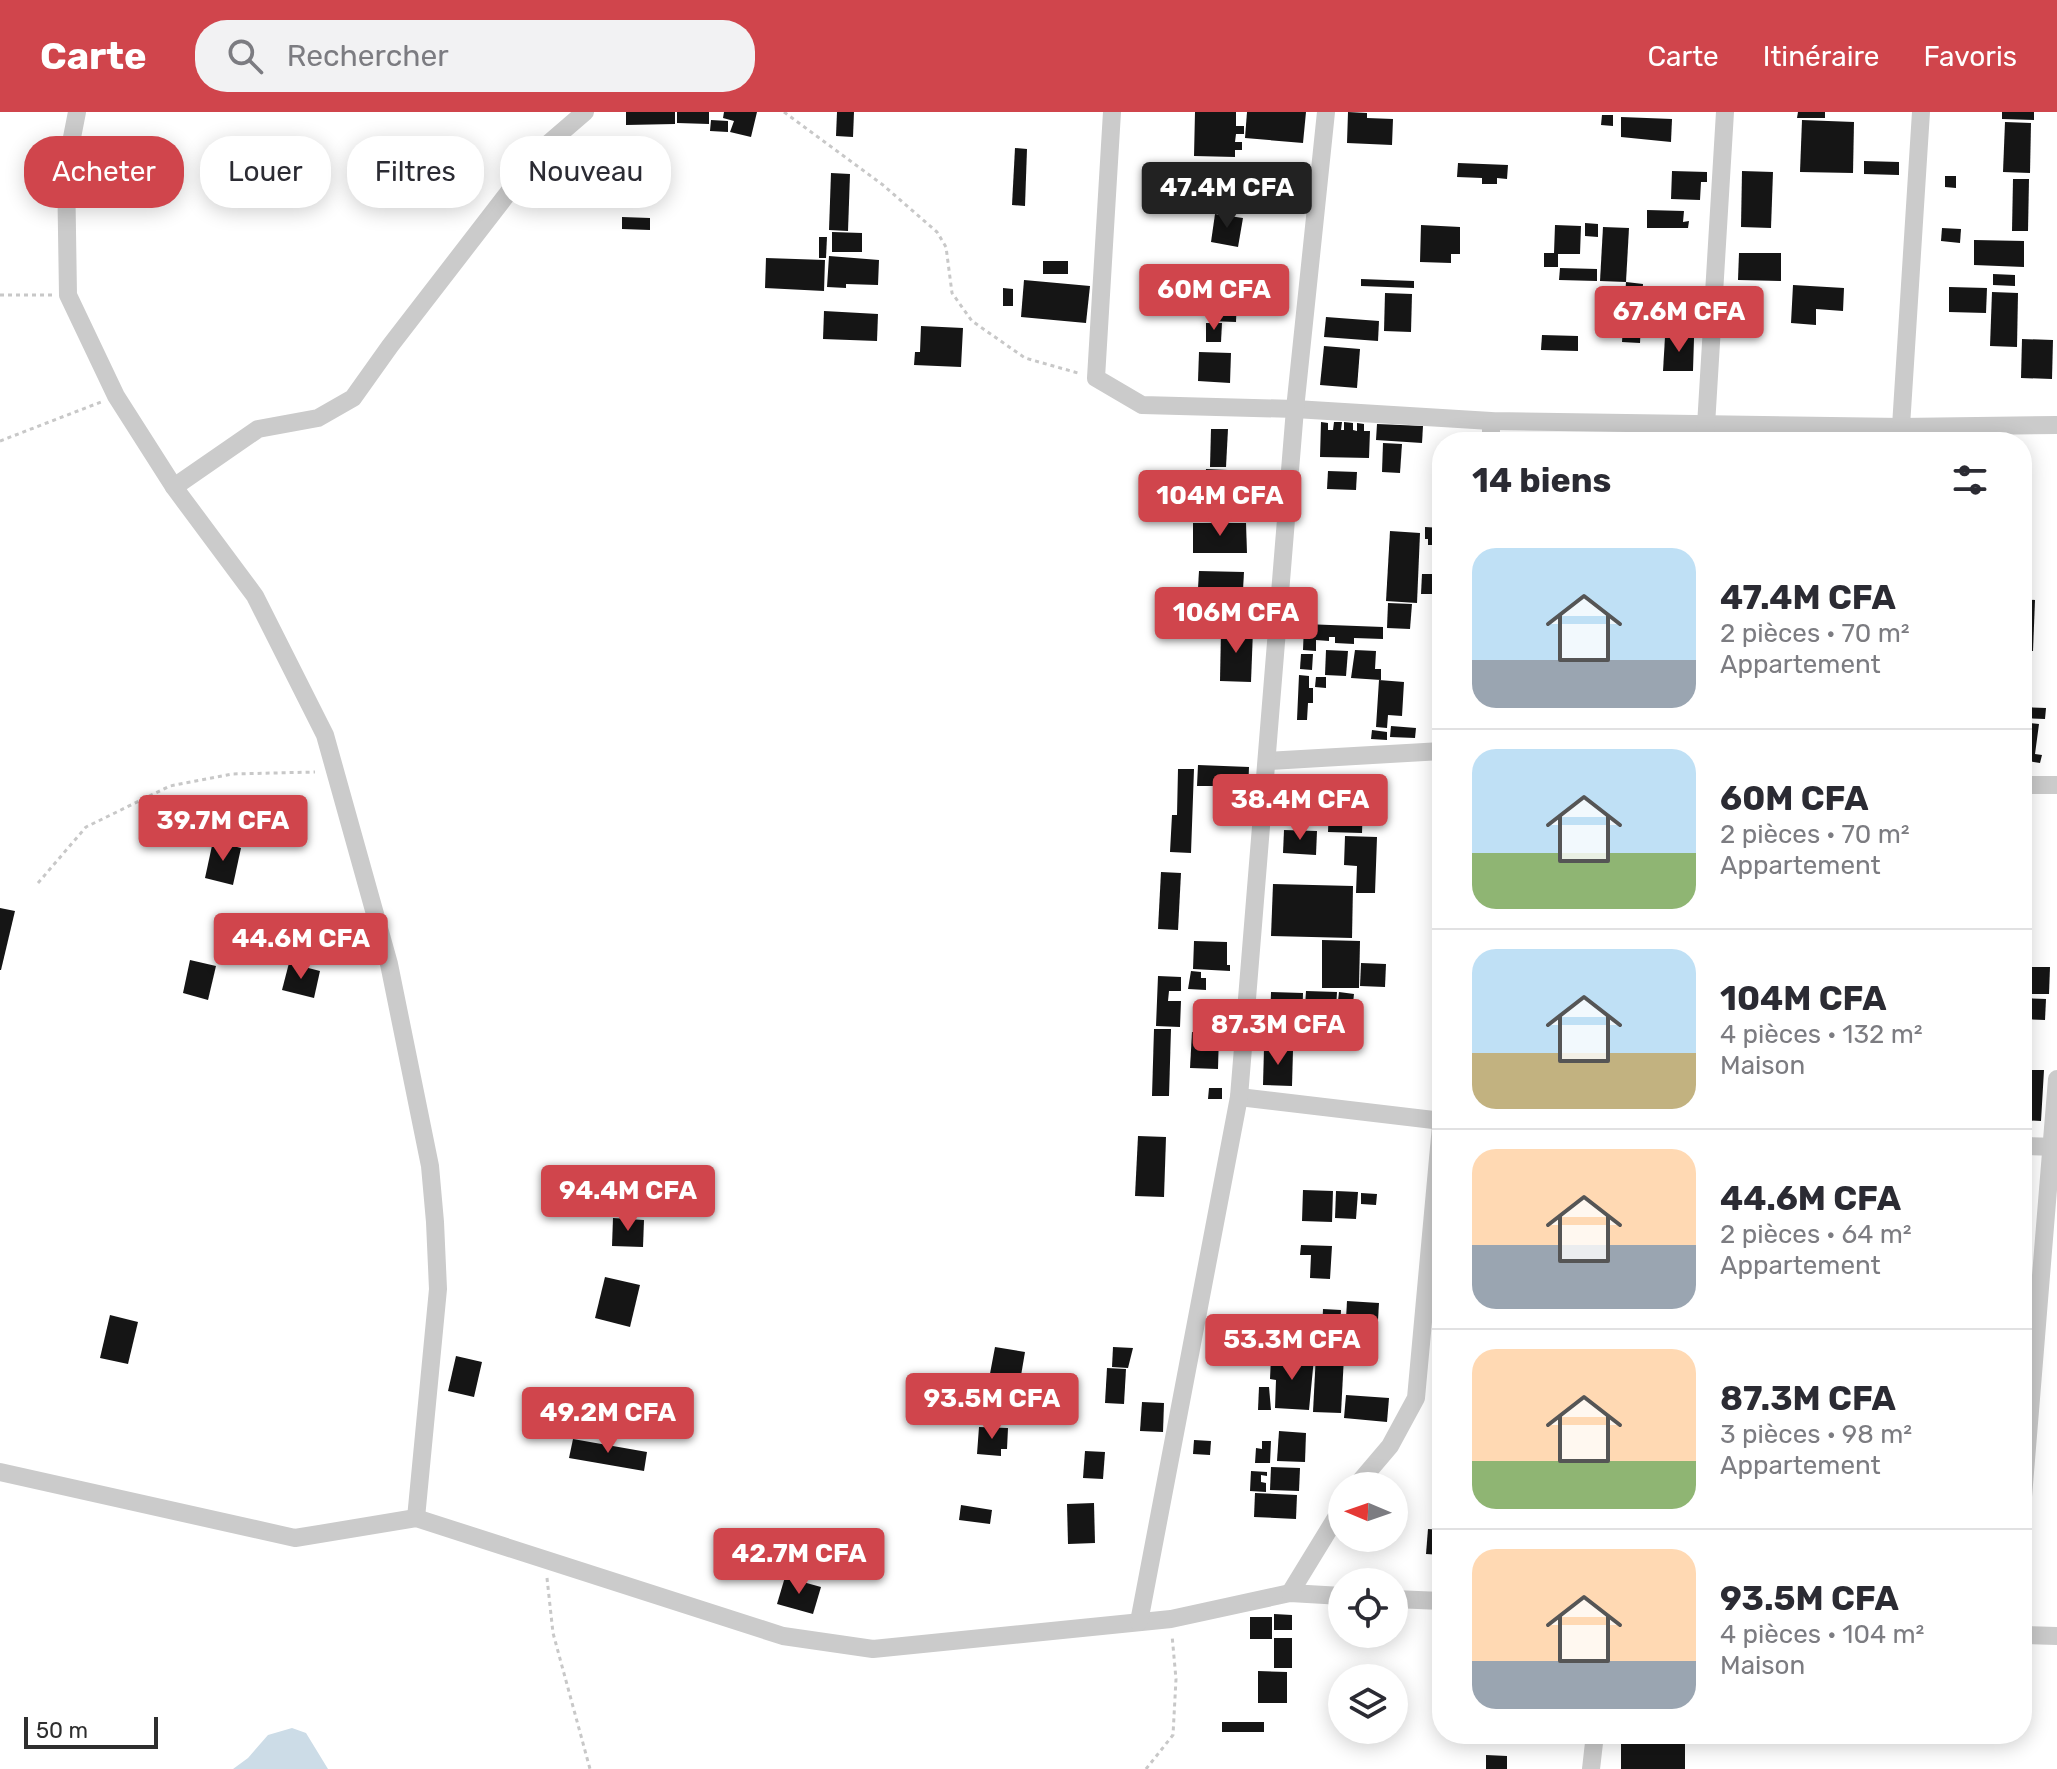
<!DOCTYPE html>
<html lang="fr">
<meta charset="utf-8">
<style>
:root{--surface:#fff;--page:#f2f2f3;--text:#2b2b33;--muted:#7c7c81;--line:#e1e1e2;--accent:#d0454c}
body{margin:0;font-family:Rubik,sans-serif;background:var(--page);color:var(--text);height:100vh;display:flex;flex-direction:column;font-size:30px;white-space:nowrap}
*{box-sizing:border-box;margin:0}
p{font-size:26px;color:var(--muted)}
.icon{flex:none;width:44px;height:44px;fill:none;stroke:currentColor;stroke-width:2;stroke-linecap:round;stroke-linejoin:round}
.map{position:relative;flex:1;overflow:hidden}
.sheet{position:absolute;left:1432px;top:320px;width:600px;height:1312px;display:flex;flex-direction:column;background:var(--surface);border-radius:32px;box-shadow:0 4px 20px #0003}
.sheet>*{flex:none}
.top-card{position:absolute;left:24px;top:24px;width:760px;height:72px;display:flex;gap:16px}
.needle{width:52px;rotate:272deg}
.buttons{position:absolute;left:1328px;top:1360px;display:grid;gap:16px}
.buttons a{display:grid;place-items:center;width:80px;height:80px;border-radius:50%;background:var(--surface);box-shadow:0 4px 20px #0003;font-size:40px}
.scale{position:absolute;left:24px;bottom:20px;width:134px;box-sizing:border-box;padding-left:8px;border:4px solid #2e2e2e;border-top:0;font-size:22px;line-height:28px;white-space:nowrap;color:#2e2e2e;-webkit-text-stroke:6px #fff;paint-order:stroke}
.price{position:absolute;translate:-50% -68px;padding:0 18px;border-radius:8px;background:var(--accent);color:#fff;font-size:26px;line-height:52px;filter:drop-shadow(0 2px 4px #0008)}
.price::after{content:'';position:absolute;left:50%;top:48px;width:24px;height:18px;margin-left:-12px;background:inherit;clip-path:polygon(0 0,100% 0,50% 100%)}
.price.selected{background:#222;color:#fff}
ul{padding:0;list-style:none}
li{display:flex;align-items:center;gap:24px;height:200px;padding:0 40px}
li+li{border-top:2px solid var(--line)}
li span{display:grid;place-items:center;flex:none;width:224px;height:160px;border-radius:24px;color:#555}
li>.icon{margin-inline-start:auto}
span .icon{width:96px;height:96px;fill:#fffc;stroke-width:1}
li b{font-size:34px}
h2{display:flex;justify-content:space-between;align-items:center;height:96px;padding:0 40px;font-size:34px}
.tag{padding:0 28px;border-radius:32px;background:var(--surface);box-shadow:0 4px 20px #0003;font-size:28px;line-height:72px}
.tag.selected{background:var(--accent);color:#fff}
header{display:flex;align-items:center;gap:48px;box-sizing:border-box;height:112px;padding:0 40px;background:var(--accent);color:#fff}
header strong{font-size:38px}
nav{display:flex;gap:44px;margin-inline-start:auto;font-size:28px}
.search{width:560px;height:72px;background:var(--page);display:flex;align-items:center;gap:20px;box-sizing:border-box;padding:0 28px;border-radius:32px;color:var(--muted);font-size:30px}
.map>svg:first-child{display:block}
.water{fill:#ccdce7}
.building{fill:#151515}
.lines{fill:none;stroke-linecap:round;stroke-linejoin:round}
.path{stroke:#c8c8c8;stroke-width:3;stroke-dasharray:4 4;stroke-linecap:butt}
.street{stroke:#cbcbcb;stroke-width:18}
</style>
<header>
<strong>Carte</strong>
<div class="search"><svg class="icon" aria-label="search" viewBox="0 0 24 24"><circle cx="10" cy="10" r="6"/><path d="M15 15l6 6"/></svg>Rechercher</div>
<nav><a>Carte</a><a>Itinéraire</a><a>Favoris</a></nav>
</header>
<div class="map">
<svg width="2057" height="1657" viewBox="0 0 2057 1657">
<rect width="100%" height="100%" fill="#fff"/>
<polygon class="water" points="292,1616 306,1621 328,1657 233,1657 248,1646 268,1623"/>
<g class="building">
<polygon points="626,0 675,0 675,12 626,13"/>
<polygon points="677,0 709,0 709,12 677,11"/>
<polygon points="724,0 757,0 751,25 730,20 734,9 723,6"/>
<polygon points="837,0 854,0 853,25 836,24"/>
<polygon points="1195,0 1236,0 1236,14 1244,14 1244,22 1236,22 1235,30 1242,30 1242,38 1235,38 1235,45 1194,44"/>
<polygon points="1247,0 1306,0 1303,31 1245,26"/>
<polygon points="1348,0 1367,1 1367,6 1393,7 1392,33 1347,31"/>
<polygon points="1798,0 1825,0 1825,6 1797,6"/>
<polygon points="2002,0 2034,0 2034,8 2002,7"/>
<polygon points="1602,3 1613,3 1613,14 1601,13"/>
<polygon points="1621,5 1672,7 1671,30 1621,25"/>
<polygon points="711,8 728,9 728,20 710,19"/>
<polygon points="1802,8 1854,10 1853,61 1800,60"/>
<polygon points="2005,10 2031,11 2030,61 2003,60"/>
<polygon points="1015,36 1027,37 1025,94 1012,93"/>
<polygon points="1864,49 1899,50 1899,63 1864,62"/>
<polygon points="1458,51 1508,53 1507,67 1497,66 1497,72 1482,72 1482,66 1457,65"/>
<polygon points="1672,59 1707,60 1707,70 1701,70 1700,88 1671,87"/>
<polygon points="1742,59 1773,60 1771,116 1741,115"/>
<polygon points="831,61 850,62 848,119 829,118"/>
<polygon points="1945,64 1956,64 1956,76 1945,75"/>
<polygon points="2013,67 2029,67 2028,119 2012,119"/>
<polygon points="1218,73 1247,74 1246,101 1217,100"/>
<polygon points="1647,98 1684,99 1683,110 1689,109 1688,116 1647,116"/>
<polygon points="1215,102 1243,106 1238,135 1211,130"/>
<polygon points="622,105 650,106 650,118 622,117"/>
<polygon points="1585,111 1598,112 1598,125 1585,124"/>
<polygon points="1421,113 1460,115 1460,142 1451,142 1451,151 1420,150"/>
<polygon points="1555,113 1581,114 1580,142 1558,142 1558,155 1544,155 1544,141 1554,141"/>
<polygon points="1603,115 1629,116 1626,170 1600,169"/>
<polygon points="1942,116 1961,117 1960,131 1941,129"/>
<polygon points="832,120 862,121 862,140 832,140"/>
<polygon points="819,125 827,125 826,146 819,146"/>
<polygon points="1974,128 2024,129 2024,155 1974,153"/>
<polygon points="1739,141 1781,141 1781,169 1738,168"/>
<polygon points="829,144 879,148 878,173 846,172 846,176 827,175"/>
<polygon points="766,146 825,148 824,179 765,176"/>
<rect x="1043" y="149" width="25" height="13"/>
<polygon points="1560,156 1597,157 1597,169 1559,168"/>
<polygon points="1212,160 1238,160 1236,210 1210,209"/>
<polygon points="1993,162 2015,163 2015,174 1993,173"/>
<polygon points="1361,167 1414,169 1414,176 1361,174"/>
<polygon points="1024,168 1090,174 1086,211 1021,205"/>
<polygon points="1626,170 1643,172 1640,231 1622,230"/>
<polygon points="1793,173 1844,176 1843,199 1816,197 1816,213 1791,211"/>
<polygon points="1949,175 1987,176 1986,201 1949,200"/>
<polygon points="1003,176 1013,177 1013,194 1003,194"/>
<polygon points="1992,180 2018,181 2017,235 1990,234"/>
<polygon points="1385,181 1412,182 1411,220 1384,219"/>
<polygon points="824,199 878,202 877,229 823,227"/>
<polygon points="1326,205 1379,209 1378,229 1324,225"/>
<polygon points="1206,211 1222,211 1221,230 1206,230"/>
<polygon points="921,214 963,216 961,255 914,253 915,240 920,240"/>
<polygon points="1542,223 1578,224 1578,239 1541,238"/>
<polygon points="1665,225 1694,226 1693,259 1663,259"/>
<polygon points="2022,227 2053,228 2052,267 2021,266"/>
<polygon points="1324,234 1360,237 1357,276 1320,273"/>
<polygon points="1199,240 1231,241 1230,271 1198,269"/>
<polygon points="1321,310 1328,311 1328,318 1333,318 1334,310 1342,310 1341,318 1344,318 1344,310 1353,311 1353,318 1357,319 1357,311 1364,312 1364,319 1370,319 1369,346 1320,345"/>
<polygon points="1377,312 1423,314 1422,331 1376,328"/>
<polygon points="1211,317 1228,317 1226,355 1210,355"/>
<polygon points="1383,331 1402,332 1400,361 1382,360"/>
<polygon points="1206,357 1228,358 1227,403 1204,403"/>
<polygon points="1328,359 1357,360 1356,378 1327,377"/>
<polygon points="1193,411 1246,411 1247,441 1193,441"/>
<polygon points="1425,415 1442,416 1442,433 1428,433 1428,427 1425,427"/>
<polygon points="1390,419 1420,421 1417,491 1386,489"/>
<polygon points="1199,459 1244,460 1243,478 1198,476"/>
<polygon points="1422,462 1436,462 1435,482 1421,482"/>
<polygon points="1197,482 1233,484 1232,515 1196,513"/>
<polygon points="2022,487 2035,488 2033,539 2022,539"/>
<polygon points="1388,491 1412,492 1410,517 1387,516"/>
<polygon points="1304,512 1383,515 1383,527 1354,526 1354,532 1335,531 1335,525 1329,525 1329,529 1316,528 1316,539 1303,538"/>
<polygon points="1221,517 1253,518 1251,570 1220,569"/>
<polygon points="1326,538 1348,539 1346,564 1325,563"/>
<polygon points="1355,538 1376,539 1375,557 1381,557 1381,568 1351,566"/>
<polygon points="1301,542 1313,542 1312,558 1300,557"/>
<polygon points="1299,563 1309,564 1309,576 1313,576 1313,591 1308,591 1307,608 1297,608"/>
<polygon points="1316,565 1326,565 1326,576 1315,575"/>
<polygon points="1379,568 1404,570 1402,604 1388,603 1387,616 1376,615"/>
<polygon points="2022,595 2046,596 2045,607 2022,606"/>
<polygon points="2022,610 2039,612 2035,642 2042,643 2040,651 2022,648"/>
<polygon points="1391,614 1416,616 1415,626 1390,625"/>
<polygon points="1372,618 1387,620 1387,628 1371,627"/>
<polygon points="1198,653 1249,655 1248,681 1222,680 1222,674 1197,674"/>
<polygon points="1178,657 1194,657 1191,741 1170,740 1172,703 1177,703"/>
<polygon points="1329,689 1363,691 1362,721 1328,720"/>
<polygon points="1284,718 1317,719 1316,743 1283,741"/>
<polygon points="1345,724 1377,725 1375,781 1356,781 1357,754 1344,753"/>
<polygon points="213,729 241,736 233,773 205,766"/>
<polygon points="1161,760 1181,761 1178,818 1158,817"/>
<polygon points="1273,772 1353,774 1352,826 1271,824"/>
<polygon points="0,796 15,799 1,858 0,858"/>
<polygon points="1322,828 1360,829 1359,876 1322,876"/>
<polygon points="1194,829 1227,830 1227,853 1230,853 1230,859 1193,857"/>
<polygon points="190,848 216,854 208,888 183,881"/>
<polygon points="289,851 320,859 314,886 282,878"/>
<polygon points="1361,851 1386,852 1385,875 1360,874"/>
<polygon points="2022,855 2050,855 2049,882 2022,882"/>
<polygon points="1191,859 1201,860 1201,866 1206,866 1206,878 1188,877"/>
<polygon points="1158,864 1181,865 1181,879 1169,879 1168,889 1181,889 1180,915 1156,914"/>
<polygon points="1306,879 1337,880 1336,897 1305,896"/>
<polygon points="1271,880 1303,881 1302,917 1270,916"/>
<polygon points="1339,880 1354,882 1348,936 1333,934"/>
<polygon points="2022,886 2046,887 2045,908 2022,907"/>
<polygon points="1154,917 1171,917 1169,984 1152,984"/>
<polygon points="1192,920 1219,921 1218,957 1190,956"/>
<polygon points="1264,936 1293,938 1292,974 1263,973"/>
<polygon points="2022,958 2044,958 2041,1009 2022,1008 2022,980 2025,980 2025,976 2022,976"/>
<polygon points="1209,976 1222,976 1222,987 1208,987"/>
<polygon points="1138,1024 1166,1025 1164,1085 1135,1084"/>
<polygon points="1303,1078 1333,1079 1332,1110 1302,1109"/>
<polygon points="1336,1079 1358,1080 1356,1107 1335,1106"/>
<polygon points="1361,1081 1377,1082 1376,1093 1361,1092"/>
<polygon points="613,1106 644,1108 643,1135 612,1134"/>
<polygon points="1301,1133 1332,1134 1330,1167 1310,1166 1311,1143 1300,1143"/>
<polygon points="605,1165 640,1173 630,1215 595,1206"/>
<polygon points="1347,1189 1379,1191 1378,1208 1346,1207"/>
<polygon points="1323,1197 1341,1198 1340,1222 1322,1221"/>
<polygon points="110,1203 138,1210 128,1252 100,1246"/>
<polygon points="995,1235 1025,1240 1016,1293 985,1288"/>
<polygon points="1113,1235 1133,1236 1128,1256 1112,1255"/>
<polygon points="1316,1242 1344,1244 1341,1301 1313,1300"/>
<polygon points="456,1244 482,1250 474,1285 448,1279"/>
<polygon points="1271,1244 1314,1246 1309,1298 1275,1296 1276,1268 1270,1267"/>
<polygon points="1107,1256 1126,1257 1124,1292 1105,1291"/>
<polygon points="1259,1275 1269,1275 1271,1298 1258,1298"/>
<polygon points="1346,1283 1389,1286 1387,1310 1344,1306"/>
<polygon points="1142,1290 1164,1291 1163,1320 1140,1319"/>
<polygon points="979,1315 1008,1316 1007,1337 1001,1337 1001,1344 977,1342"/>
<polygon points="1279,1319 1306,1321 1305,1350 1277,1349"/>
<polygon points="573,1327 647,1340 644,1359 569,1346"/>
<polygon points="1194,1328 1211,1329 1210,1343 1193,1342"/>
<polygon points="1262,1329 1271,1329 1270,1351 1255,1351 1256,1336 1262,1337"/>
<polygon points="1085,1339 1105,1340 1103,1367 1083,1366"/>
<polygon points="1271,1355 1300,1356 1299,1379 1270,1378"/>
<polygon points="1251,1359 1267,1360 1267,1364 1261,1363 1261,1370 1266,1371 1266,1380 1250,1379"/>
<polygon points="1255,1381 1297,1383 1296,1407 1254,1405"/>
<polygon points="1094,1391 1095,1431 1068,1432 1067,1392"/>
<polygon points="961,1393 992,1398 990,1412 959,1408"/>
<polygon points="1428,1417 1442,1418 1442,1443 1426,1442"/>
<polygon points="785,1465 821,1475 813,1502 777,1492"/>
<polygon points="1274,1502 1292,1503 1292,1518 1274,1518"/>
<rect x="1250" y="1505" width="22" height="22"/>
<rect x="1274" y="1526" width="18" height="30"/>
<polygon points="1258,1559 1287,1560 1287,1591 1258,1591"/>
<rect x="1222" y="1610" width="42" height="10"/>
<polygon points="1661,1622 1694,1622 1694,1628 1661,1626"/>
<rect x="1621" y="1630" width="64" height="27"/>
<polygon points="1486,1643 1507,1644 1507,1657 1486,1657"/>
</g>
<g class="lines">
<g class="path">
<polyline points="784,0 883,73 937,120 946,135 952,181 972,209 1025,246 1078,261"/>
<polyline points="0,183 52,183"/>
<polyline points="0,329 101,290"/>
<polyline points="38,771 86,715 170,674 232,662 315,660"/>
<polyline points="547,1466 553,1521 590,1657"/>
<polyline points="1146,1657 1173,1623 1176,1567 1172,1523"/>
</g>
<g class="street">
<polyline points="77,0 66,56 68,183 116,284 174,375 255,484 325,623 389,852 430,1054 435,1110 438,1177 416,1406"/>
<polyline points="1112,0 1096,266 1142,293 1295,297 1491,309 1901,315 2057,313"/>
<polyline points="1491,330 1491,309"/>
<polyline points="1705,330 1725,0"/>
<polyline points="1900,330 1921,0"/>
<polyline points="174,375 258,317 318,306 353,286 390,234 542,37 585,0"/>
<polyline points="1268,649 1442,639"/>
<polyline points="2022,673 2057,673"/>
<polyline points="1239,985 1442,1009"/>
<polyline points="2022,1034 2057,1035"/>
<polyline points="0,1360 295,1426 416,1406 783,1524 873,1537 1171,1507 1290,1481 1342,1484"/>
<polyline points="1356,1374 1390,1334 1416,1286 1442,1003"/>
<polyline points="2022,1397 2057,967"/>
<polyline points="1290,1481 1342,1396"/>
<polyline points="1394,1487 1442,1489"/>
<polyline points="1139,1510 1239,985 1295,297 1326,0"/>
<polyline points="2022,1523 2057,1524"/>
<polyline points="1591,1657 1595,1622"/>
</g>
</g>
</svg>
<div class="buttons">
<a><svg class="needle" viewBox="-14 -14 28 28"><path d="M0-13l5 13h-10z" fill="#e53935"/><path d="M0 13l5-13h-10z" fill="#7c7c81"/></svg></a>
<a><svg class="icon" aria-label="locate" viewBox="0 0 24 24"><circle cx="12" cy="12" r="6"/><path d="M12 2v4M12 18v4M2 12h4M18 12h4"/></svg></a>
<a><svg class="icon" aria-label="layers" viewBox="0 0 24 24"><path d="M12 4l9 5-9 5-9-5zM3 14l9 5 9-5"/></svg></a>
</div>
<div class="scale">50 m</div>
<b class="price selected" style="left:1227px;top:118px">47.4M CFA</b>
<b class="price" style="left:1214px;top:220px">60M CFA</b>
<b class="price" style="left:1679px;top:242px">67.6M CFA</b>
<b class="price" style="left:1220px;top:426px">104M CFA</b>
<b class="price" style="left:1236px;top:543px">106M CFA</b>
<b class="price" style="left:1300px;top:730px">38.4M CFA</b>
<b class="price" style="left:223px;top:751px">39.7M CFA</b>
<b class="price" style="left:301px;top:869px">44.6M CFA</b>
<b class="price" style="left:1278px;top:955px">87.3M CFA</b>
<b class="price" style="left:628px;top:1121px">94.4M CFA</b>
<b class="price" style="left:1292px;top:1270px">53.3M CFA</b>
<b class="price" style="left:992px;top:1329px">93.5M CFA</b>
<b class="price" style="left:608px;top:1343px">49.2M CFA</b>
<b class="price" style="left:799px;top:1484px">42.7M CFA</b>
<div class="top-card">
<a class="tag selected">Acheter</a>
<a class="tag">Louer</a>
<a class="tag">Filtres</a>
<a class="tag">Nouveau</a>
</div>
<section class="sheet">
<h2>14 biens<svg class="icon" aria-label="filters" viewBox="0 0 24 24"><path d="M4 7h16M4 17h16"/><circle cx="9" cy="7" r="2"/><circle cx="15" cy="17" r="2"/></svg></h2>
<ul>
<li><span style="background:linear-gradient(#bfe0f5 70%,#9aa5b1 0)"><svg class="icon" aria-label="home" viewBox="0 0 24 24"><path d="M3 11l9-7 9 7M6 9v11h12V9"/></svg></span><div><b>47.4M CFA</b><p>2 pièces · 70 m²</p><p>Appartement</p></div></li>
<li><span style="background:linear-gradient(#bfe0f5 65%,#8fb573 0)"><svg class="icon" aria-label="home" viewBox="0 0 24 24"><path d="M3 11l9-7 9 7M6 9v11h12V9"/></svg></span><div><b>60M CFA</b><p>2 pièces · 70 m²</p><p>Appartement</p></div></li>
<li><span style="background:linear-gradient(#bfe0f5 65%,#c2b280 0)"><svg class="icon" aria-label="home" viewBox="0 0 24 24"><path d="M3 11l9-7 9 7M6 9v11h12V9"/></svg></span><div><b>104M CFA</b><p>4 pièces · 132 m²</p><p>Maison</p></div></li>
<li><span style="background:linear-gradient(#ffd9b3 60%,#9aa5b1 0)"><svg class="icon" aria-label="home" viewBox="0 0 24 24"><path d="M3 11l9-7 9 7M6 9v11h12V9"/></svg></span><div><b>44.6M CFA</b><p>2 pièces · 64 m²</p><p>Appartement</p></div></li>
<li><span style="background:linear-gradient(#ffd9b3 70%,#8fb573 0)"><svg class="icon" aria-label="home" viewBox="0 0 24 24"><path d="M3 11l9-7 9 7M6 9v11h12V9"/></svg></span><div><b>87.3M CFA</b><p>3 pièces · 98 m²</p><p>Appartement</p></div></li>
<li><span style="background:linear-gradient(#ffd9b3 70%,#9aa5b1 0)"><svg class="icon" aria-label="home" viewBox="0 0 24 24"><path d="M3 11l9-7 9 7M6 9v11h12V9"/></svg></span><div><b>93.5M CFA</b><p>4 pièces · 104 m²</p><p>Maison</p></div></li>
</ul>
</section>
</div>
